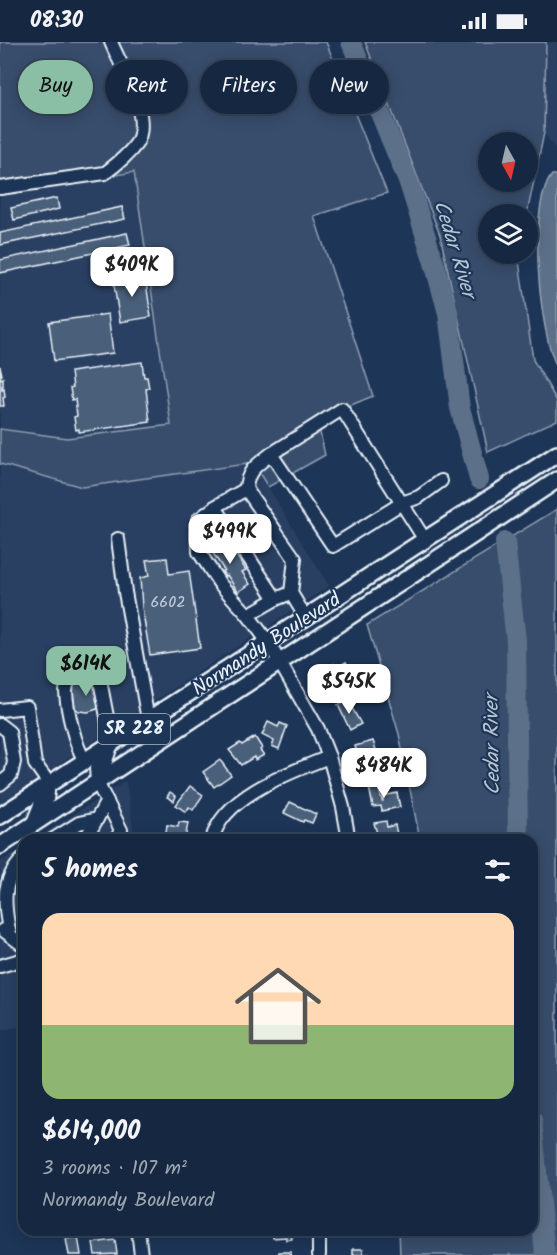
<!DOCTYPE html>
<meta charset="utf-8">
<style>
:root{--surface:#162841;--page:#23344c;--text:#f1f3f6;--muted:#9ea6b1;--line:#35445a;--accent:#8abfa5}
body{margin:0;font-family:Kalam,sans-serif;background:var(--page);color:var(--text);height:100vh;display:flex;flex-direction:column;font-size:22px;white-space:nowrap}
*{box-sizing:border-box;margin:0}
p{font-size:20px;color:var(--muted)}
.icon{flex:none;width:33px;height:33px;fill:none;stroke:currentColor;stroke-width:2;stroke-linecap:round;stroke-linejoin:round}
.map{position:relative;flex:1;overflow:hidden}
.sheet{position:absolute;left:18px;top:792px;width:520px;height:402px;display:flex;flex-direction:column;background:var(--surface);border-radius:18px;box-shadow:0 3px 15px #0003,0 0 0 2px var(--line)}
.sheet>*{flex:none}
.hud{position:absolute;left:18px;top:18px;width:522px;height:54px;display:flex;gap:12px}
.needle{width:39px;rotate:172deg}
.buttons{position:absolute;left:478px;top:90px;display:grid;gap:12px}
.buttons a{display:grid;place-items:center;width:60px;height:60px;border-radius:50%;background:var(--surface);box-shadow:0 3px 15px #0003,0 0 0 2px var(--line);font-size:30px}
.price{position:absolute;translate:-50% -51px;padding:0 14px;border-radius:12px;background:#fff;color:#222;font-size:20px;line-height:39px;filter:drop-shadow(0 2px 3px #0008)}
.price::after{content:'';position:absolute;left:50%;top:36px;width:18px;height:14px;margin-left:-9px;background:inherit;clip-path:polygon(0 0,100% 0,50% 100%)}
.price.active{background:var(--accent);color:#111}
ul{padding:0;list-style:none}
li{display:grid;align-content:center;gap:12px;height:318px;padding:0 24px}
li+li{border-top:2px solid var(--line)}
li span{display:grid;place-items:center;height:186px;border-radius:18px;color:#555}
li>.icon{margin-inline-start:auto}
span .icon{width:108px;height:108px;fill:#fffc;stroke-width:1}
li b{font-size:26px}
h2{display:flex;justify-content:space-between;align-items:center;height:72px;padding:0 24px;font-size:26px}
.tag{padding:0 21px;border-radius:27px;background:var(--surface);box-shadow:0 3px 15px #0003,0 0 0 2px var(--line);font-size:21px;line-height:54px}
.tag.active{background:var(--accent);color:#111}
.status{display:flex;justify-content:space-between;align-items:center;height:42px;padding:0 30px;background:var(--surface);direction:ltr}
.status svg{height:16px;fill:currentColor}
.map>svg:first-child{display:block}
.built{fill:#2a4162}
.green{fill:#374d6c;stroke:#909fb2;stroke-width:1.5;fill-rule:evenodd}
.water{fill:#5d7089;stroke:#95a4b5;stroke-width:1.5}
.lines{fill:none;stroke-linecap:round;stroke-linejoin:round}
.river{stroke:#5d7089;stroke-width:20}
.building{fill:#495e7a;stroke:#e8f1f8;stroke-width:1.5}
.minor-casing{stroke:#e8f1f8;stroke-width:16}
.major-casing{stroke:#e8f1f8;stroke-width:20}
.minor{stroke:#1d3557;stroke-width:12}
.major{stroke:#1d3557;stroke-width:15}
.labels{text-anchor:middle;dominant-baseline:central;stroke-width:4.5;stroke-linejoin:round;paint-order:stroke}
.number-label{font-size:16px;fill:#c0ccd8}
.shield{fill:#1d3557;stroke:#abb9c8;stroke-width:1.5}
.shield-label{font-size:18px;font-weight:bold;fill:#e8f1f8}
.street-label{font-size:20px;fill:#e8f1f8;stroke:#1d3557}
.water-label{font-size:21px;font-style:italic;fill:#b7c4d1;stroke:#1d3557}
</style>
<div class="status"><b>08:30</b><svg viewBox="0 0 49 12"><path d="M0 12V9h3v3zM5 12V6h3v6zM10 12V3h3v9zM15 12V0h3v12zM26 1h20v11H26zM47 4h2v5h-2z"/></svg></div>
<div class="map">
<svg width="557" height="1213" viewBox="0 0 557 1213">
<rect width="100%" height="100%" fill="#1d3557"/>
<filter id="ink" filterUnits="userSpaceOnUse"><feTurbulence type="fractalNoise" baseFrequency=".0167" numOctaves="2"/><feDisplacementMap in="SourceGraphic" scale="12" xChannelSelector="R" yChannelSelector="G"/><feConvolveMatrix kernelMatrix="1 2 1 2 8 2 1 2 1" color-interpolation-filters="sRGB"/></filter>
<g filter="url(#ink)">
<g class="built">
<polygon points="546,0 557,0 557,110 544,91"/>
<polygon points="134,129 171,383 67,396 0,387 0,152"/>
<polygon points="253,421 329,544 0,761 0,422 82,445"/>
<polygon points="126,739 135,798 34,798"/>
<polygon points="24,805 24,984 0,988 0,820"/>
</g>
<g class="green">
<polygon points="0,0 326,0 387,151 314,174 373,354 317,377 325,413 268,445 253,421 82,445 0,422 0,387 67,396 171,383 134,130 0,152"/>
<path d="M 365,0 L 546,0 L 544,91 L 527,172 L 489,172 L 489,212 L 518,212 L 533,318 L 557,359 L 557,378 L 488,410 L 440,193 ZM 489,100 L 528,100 L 528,140 L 489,140 Z"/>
<polygon points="557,467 557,1213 400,1213 399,1188 532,1188 532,798 420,798 399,692 367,583"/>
</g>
<path class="water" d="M 552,133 L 557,133 L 557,325 C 539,291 527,163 552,133 Z"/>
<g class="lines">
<g class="river">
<polyline points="351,0 410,144 435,224 448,271 460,366 479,437"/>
<polyline points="505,500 516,599 518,798"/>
<polyline points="532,1078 545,1213"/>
</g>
</g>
<g class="building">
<polygon points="57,156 59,167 14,178 11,166"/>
<polygon points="122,165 125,177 0,203 0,191"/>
<polygon points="127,191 130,203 0,231 0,218"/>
<polygon points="145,233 151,275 120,280 113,237"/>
<polygon points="108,272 113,311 54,319 49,280"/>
<polygon points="142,320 144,335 147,335 149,346 146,347 150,380 79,390 79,387 76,388 74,375 77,374 75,357 72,358 70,346 73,345 71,330"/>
<polygon points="0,324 2,333 0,333 1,337 3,336 3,344 2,344 2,348 4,347 5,355 3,356 4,364 0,364"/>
<polygon points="220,496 231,512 234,510 246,528 242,530 250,542 238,550 227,533 225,534 222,529 224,528 208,504"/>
<polygon points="167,516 169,532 189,529 200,606 150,613 142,565 140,536 149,534 146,518"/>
<polygon points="346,620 351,628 346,631 351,639 339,647 332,635 323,640 318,632 334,622 336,626"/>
<polygon points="94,638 100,663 97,667 88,670 79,669 75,666 72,645 74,642"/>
<polygon points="348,659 361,682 350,688 338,663"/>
<polygon points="268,680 278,685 280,681 287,684 279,707 272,704 274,699 262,693"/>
<polygon points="255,695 262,706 260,708 264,713 255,718 254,715 241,723 229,708 240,701 242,703"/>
<polygon points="373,699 377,711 369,714 370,719 360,722 355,704"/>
<polygon points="220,718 231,733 214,745 203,730"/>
<polygon points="378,743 382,759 383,759 383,754 397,751 400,765 382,769 381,764 373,765 369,745"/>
<polygon points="190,744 203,753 193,768 189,765 186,770 176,763"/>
<polygon points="170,750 176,754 174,759 167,755"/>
<polygon points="290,760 316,772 312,781 304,778 303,780 284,771"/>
<polygon points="386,779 387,785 395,783 398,797 379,798 374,781"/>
<polygon points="179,780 188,781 185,798 165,797 167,783 178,785"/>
<polygon points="318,792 319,798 309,798 309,793"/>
<polygon points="273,1188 291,1188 292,1197 286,1198 286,1195 273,1196"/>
<polygon points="78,1195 81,1213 69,1213 66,1197"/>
<polygon points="115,1198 117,1212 95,1213 93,1201"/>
<polygon points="353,1207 363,1207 363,1212 374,1213 353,1213"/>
<rect x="279" y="1210" width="12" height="3"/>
</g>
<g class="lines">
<defs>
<g id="minor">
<path d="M 0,146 L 105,131 C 116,123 128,113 136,102 C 153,75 121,25 111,0"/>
<polyline points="271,412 342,367 425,498"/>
<path d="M 246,447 C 247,428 257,423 271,412 L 333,504 L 402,461 L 419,455 L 441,439"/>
<polyline points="215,465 198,478 199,510 220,542 248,573"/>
<polyline points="118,497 125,550 148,678"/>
<polyline points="291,551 276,557 215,465 246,447 295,517 291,551 306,576"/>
<polyline points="276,557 248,573 268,600 318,687 329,715 343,765 349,798"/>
<polyline points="0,668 27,665 35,722 49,741 47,758 40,763 32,783"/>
<polyline points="0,683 9,690 14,720 11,733 0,742"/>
<path d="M 85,719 C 75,704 67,668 66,650 C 66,642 70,634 74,628 L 92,625 L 99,633 L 112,701 L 106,719 L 96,726 L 97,740 L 121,788 L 116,798"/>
<polyline points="52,798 79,781 97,777"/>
<polyline points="85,798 107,759"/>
<path d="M 212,798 C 222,754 291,730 329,715"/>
<polyline points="3,888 24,904"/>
<path d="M 10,893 C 4,864 0,838 24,816"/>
<polyline points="0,924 24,917"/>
<polyline points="138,1188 141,1213"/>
<polyline points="319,1188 319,1213"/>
</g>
<g id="major">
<polyline points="0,774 557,412"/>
<polyline points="0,804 557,438"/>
</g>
</defs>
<use href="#minor" class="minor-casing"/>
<use href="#major" class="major-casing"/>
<use href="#minor" class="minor"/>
<use href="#major" class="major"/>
</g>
</g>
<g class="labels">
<g class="number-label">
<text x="168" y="560">6602</text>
</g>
<rect class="shield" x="98" y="672" width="72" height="30" rx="4.5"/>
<g class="shield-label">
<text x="134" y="687">SR 228</text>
</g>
<g class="street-label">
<text transform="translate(267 603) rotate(-33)">Normandy Boulevard</text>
</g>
<g class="water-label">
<text transform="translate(454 207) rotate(73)">Cedar River</text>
<text transform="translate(493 703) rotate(-91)">Cedar River</text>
</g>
</g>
</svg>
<div class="buttons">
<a><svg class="needle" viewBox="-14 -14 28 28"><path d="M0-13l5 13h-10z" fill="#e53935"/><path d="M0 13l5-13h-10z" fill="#9ea6b1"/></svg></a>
<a><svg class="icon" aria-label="layers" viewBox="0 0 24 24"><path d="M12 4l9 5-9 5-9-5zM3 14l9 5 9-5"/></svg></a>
</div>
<b class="price" style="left:132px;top:256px">$409K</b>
<b class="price" style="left:230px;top:523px">$499K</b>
<b class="price active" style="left:86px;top:655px">$614K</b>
<b class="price" style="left:349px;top:673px">$545K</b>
<b class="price" style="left:384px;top:757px">$484K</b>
<div class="hud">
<a class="tag active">Buy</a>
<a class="tag">Rent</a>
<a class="tag">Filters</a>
<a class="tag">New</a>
</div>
<section class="sheet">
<h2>5 homes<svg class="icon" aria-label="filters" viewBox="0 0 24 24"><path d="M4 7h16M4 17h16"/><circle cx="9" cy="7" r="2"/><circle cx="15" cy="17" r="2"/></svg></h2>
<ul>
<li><span style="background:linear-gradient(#ffd9b3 60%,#8fb573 0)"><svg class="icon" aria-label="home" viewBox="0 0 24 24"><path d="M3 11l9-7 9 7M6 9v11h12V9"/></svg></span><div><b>$614,000</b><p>3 rooms · 107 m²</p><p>Normandy Boulevard</p></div></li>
</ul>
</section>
</div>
